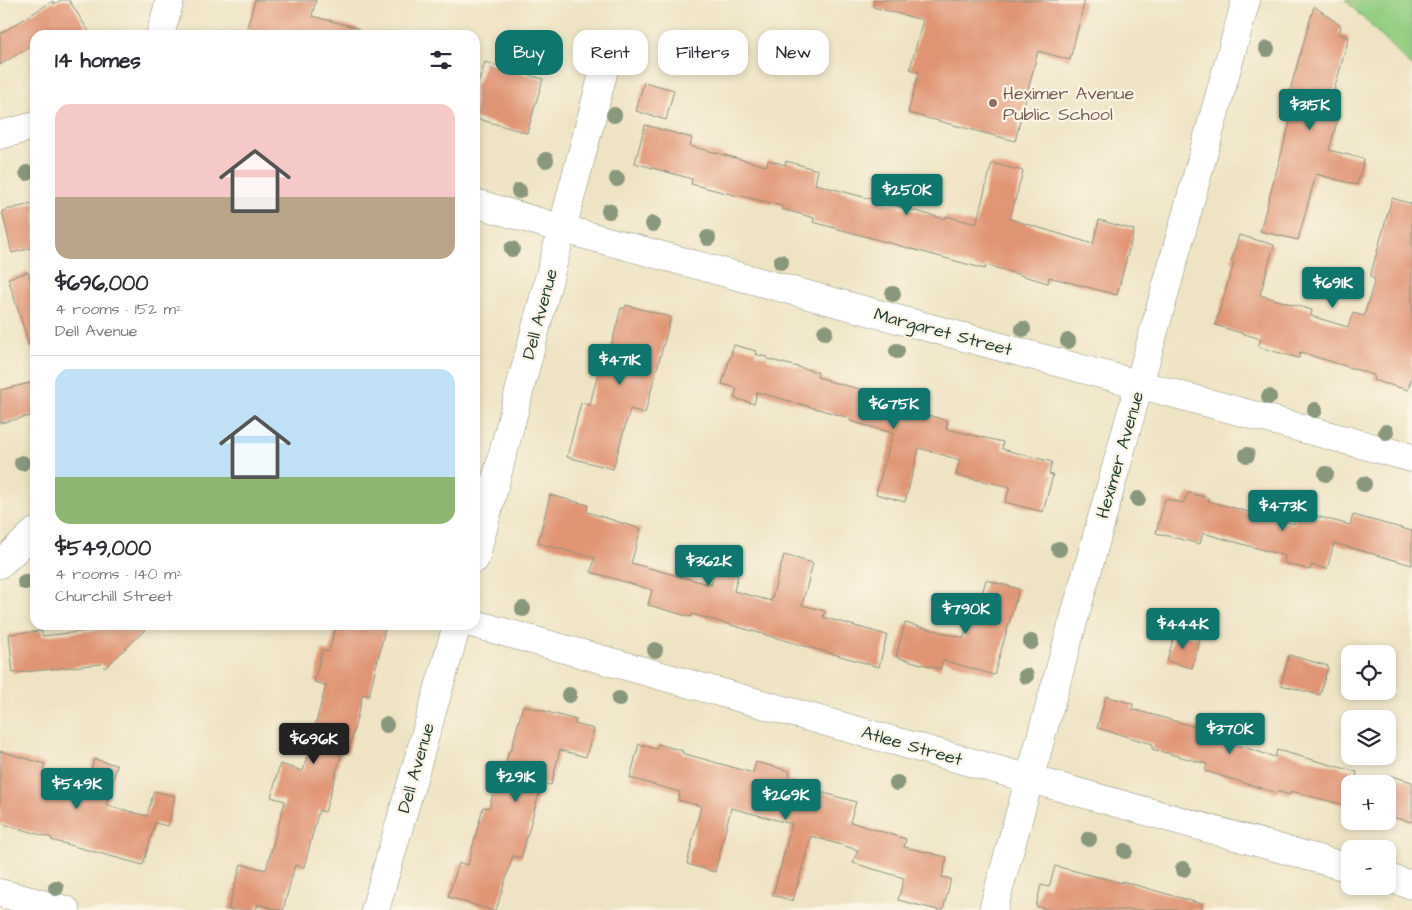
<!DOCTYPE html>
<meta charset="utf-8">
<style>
:root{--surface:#fff;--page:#f2f2f3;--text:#2b2b33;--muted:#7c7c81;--line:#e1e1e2;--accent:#0f766e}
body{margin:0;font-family:"Architects Daughter",sans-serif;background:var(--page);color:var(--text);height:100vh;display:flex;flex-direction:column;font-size:19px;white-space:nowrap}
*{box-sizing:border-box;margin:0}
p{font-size:16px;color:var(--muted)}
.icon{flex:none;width:28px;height:28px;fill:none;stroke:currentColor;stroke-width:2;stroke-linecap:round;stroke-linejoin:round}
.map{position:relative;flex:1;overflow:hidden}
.drawer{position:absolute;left:30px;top:30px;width:450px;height:600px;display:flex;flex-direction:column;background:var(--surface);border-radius:15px;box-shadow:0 2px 8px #0003}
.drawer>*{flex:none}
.banner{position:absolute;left:495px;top:30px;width:475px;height:45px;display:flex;gap:10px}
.controls{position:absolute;left:1341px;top:645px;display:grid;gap:10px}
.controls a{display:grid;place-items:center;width:55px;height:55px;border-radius:10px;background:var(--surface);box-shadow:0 2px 8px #0003;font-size:25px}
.price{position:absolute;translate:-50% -42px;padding:0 11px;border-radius:5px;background:var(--accent);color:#fff;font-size:16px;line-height:32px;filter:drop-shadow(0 1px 2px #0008)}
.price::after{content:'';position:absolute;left:50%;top:30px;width:15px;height:11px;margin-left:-8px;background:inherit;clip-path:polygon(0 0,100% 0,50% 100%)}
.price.active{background:#222;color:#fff}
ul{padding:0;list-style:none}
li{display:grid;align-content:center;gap:10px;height:265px;padding:0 25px}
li+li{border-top:1px solid var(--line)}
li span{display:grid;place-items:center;height:155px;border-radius:15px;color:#555}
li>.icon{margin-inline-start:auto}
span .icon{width:90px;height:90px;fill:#fffc;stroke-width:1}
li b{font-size:21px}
h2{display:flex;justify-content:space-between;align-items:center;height:60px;padding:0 25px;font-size:21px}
.chip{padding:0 18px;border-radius:15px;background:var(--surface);box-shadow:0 2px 8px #0003;font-size:18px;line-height:45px}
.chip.active{background:var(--accent);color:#fff}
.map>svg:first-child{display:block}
.green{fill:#93ce82;stroke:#59865b}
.building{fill:#e09575}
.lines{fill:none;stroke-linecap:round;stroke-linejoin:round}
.street-casing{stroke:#86907c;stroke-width:29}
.street{stroke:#fff;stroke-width:28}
.tree{fill:#89987d}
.education-dot{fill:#8d6e63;stroke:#fcf5e5;stroke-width:2}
.labels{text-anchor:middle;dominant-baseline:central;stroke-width:4.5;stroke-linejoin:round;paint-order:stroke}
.education-label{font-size:18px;fill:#785e54;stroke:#fcf5e5;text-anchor:start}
.street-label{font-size:18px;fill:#1f3d34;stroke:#fcf5e5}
</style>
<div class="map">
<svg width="1412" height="910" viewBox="0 0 1412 910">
<rect width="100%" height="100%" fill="#fcf5e5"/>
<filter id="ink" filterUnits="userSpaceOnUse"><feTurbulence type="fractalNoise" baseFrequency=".02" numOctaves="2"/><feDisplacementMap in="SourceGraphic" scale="10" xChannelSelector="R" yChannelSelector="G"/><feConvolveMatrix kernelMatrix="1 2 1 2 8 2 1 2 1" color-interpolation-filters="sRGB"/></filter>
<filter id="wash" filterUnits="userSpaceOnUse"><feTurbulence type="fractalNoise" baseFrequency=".0096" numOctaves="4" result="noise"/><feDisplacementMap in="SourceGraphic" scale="20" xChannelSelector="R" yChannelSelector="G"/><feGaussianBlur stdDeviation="1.12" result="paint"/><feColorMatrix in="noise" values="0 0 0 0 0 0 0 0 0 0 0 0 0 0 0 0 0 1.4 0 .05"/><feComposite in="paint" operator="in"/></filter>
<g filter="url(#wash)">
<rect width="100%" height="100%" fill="#eee3c3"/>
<polygon class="green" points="1345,0 1412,0 1412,67"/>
<g id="blocks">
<g class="building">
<polygon points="61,0 69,0 91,35 35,35 35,43 0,65 0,34 53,1 54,4"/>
<polygon points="255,0 316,0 312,16 358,28 357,35 245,35"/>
<polygon points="874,0 1085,0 1070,60 1038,51 1015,141 908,113 919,72 910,69 923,20 873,7"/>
<polygon points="1314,6 1341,26 1339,34 1349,37 1328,112 1339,115 1329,150 1364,159 1357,185 1316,174 1298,240 1260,231 1298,93 1290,90"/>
<polygon points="485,62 543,79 527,133 475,118 475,83 478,84"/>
<polygon points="644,82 674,90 666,120 636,111"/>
<polygon points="645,125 692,138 690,146 766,166 768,160 785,165 786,161 818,170 815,184 945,219 946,216 976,224 992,163 1023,171 1010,219 1093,244 1099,220 1134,230 1117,295 1049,277 1048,283 986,265 985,269 813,222 814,218 782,209 782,206 738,195 738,196 691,184 692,179 635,163"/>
<polygon points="1392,198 1412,204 1412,376 1408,390 1373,380 1374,375 1300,352 1299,358 1258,347 1261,339 1215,325 1234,263 1231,262 1239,235 1274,245 1260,295 1312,310 1311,316 1348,327 1353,313 1364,316 1375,279 1370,277"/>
<polygon points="35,203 35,247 12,253 2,211"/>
<polygon points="28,272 35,294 35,347 30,348 8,278"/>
<polygon points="626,305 671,317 645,413 630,409 613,469 567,457 581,403 590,405 600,364 606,366 621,308 625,308"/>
<polygon points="734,345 756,351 755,354 767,357 767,359 818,372 817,377 829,380 828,381 888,396 886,402 948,421 946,429 1003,442 1002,449 1052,462 1049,474 1053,475 1043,512 1005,502 1010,487 956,475 960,460 919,448 905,502 876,494 893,433 850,421 850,418 757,392 754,404 734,398 737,388 722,384"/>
<polygon points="35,382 35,415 0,423 0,390"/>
<polygon points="1188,493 1209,498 1208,501 1294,524 1297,511 1350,525 1353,515 1412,531 1412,565 1334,543 1327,569 1311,565 1310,570 1284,563 1285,556 1203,533 1200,544 1156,533 1165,499 1183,503"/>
<polygon points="550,495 588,505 587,512 641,529 631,563 711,585 715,568 738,575 734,591 771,601 784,555 813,563 802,605 825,611 823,617 887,635 879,667 692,614 691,617 648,605 652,590 591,572 595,558 538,543"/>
<polygon points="986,580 1019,589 994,675 943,660 940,669 896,657 905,623 964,638 972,609 977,611"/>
<polygon points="103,625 150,625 105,668 101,664 13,673 9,634 42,631 42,636 98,630"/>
<polygon points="336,625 386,625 369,696 363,694 348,753 342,752 325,812 319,810 304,867 295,865 283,910 278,910 258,904 256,910 228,910 241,864 266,870 285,801 271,797 280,764 303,771 326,685 314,682 322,650 329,652"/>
<polygon points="1175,632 1200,639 1192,668 1167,661"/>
<polygon points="1289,655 1328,666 1320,695 1281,685"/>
<polygon points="1106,696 1133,704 1132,709 1235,738 1234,744 1275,757 1277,750 1357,772 1354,784 1350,784 1350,799 1348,806 1291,791 1290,795 1277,791 1277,793 1205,771 1207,764 1152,749 1153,744 1097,728"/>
<polygon points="523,705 576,720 575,724 594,729 586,757 560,750 551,785 542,783 521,858 513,856 496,910 491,910 448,897 459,863 468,865 483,807 489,808 500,767 504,768 509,751 511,751"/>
<polygon points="639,744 656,749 658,744 683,751 682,753 753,773 756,762 790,771 788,780 797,782 796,785 856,802 850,822 906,839 904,847 947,857 942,877 951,879 943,910 938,910 898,900 904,878 853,863 858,850 811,836 793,901 773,895 792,824 731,808 715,872 687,864 701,806 678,800 680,792 630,778"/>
<polygon points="0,751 45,764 42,776 86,788 94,759 117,765 106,805 147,816 154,791 175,796 168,826 155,823 143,865 51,840 52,838 0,823"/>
<polygon points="1388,775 1412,782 1412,822 1388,816"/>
<polygon points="1055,866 1122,883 1122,881 1202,904 1202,910 1050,910 1036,906 1041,885 1049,887"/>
</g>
</g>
</g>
<g filter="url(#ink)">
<use href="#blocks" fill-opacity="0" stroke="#86907c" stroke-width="1"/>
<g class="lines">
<defs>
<g id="street">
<polyline points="160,35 170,0"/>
<polyline points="0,135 35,126"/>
<polyline points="475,203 563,229 1412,458"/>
<polyline points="475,559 604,70"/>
<polyline points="0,564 35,532"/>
<polyline points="475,624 1350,868"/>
<polyline points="1388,878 1412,885"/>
<polyline points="0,893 66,910"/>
<polyline points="375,910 457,625"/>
<polyline points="993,910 1246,0"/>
</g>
</defs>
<use href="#street" class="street-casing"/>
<use href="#street" class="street"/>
</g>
<g class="tree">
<circle cx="1267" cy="49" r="8"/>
<circle cx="614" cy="115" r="8"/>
<circle cx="546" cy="160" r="8"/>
<circle cx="27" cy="173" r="8"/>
<circle cx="617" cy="179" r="8"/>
<circle cx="519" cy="191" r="8"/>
<circle cx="609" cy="211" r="8"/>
<circle cx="653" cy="224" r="8"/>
<circle cx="708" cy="238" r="8"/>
<circle cx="512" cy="249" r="8"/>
<circle cx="781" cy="262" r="8"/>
<circle cx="893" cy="294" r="8"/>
<circle cx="1023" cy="329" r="8"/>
<circle cx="825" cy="332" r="8"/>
<circle cx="1068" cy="341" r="8"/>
<circle cx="897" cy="351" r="8"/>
<circle cx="1269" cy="397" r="8"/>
<circle cx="1315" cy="410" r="8"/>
<circle cx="1386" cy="432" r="8"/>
<circle cx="1247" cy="455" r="8"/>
<circle cx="22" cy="463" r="8"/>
<circle cx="1326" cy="474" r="8"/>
<circle cx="1364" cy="484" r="8"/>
<circle cx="1138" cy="499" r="8"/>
<circle cx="1059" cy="549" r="8"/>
<circle cx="25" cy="582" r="8"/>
<circle cx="523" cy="609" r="8"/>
<circle cx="1031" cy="642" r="8"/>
<circle cx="655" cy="650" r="8"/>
<circle cx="1026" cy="676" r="8"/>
<circle cx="569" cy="695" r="8"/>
<circle cx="619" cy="699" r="8"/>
<circle cx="386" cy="725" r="8"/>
<circle cx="897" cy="783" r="8"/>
<circle cx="1089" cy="839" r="8"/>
<circle cx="1125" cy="851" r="8"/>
<circle cx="1183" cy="869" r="8"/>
<circle cx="56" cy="888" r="8"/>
</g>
</g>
<circle class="education-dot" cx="993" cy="103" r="5"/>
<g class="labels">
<g class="education-label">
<text x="1003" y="93">Heximer Avenue<tspan x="1003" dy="21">Public School</tspan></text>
</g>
<g class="street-label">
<text transform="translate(540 314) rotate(-75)">Dell Avenue</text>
<text transform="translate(943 332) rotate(15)">Margaret Street</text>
<text transform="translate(1120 455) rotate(-74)">Heximer Avenue</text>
<text transform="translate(912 746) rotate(16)">Atlee Street</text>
<text transform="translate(416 768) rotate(-74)">Dell Avenue</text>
</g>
</g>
</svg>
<div class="controls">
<a><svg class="icon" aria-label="locate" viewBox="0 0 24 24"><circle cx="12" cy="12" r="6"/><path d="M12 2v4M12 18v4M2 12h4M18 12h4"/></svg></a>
<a><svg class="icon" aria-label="layers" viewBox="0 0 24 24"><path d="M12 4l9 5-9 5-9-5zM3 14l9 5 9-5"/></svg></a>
<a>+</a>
<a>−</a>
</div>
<b class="price" style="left:1310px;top:131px">$315K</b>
<b class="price" style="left:907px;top:216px">$250K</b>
<b class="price" style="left:1333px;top:309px">$691K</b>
<b class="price" style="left:620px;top:386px">$471K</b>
<b class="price" style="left:894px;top:430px">$675K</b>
<b class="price" style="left:1283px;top:532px">$473K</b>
<b class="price" style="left:709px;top:587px">$362K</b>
<b class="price" style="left:966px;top:635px">$790K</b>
<b class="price" style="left:1183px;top:650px">$444K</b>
<b class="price" style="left:1230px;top:755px">$370K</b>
<b class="price active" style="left:314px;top:765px">$696K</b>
<b class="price" style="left:516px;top:803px">$291K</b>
<b class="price" style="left:77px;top:810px">$549K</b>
<b class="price" style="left:786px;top:821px">$269K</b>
<div class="banner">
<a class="chip active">Buy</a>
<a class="chip">Rent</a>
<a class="chip">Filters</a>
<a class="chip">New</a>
</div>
<section class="drawer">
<h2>14 homes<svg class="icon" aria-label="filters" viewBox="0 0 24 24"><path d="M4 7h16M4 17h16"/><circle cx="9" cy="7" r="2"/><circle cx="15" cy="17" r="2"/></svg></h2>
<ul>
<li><span style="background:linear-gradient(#f6c9c9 60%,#b9a48a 0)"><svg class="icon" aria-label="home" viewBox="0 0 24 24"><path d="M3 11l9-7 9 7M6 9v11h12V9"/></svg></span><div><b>$696,000</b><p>4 rooms · 152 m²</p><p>Dell Avenue</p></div></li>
<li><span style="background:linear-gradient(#bfe0f5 70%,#8fb573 0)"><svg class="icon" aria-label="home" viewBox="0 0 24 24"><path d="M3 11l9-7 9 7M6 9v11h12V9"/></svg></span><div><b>$549,000</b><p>4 rooms · 140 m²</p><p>Churchill Street</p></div></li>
</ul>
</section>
</div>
